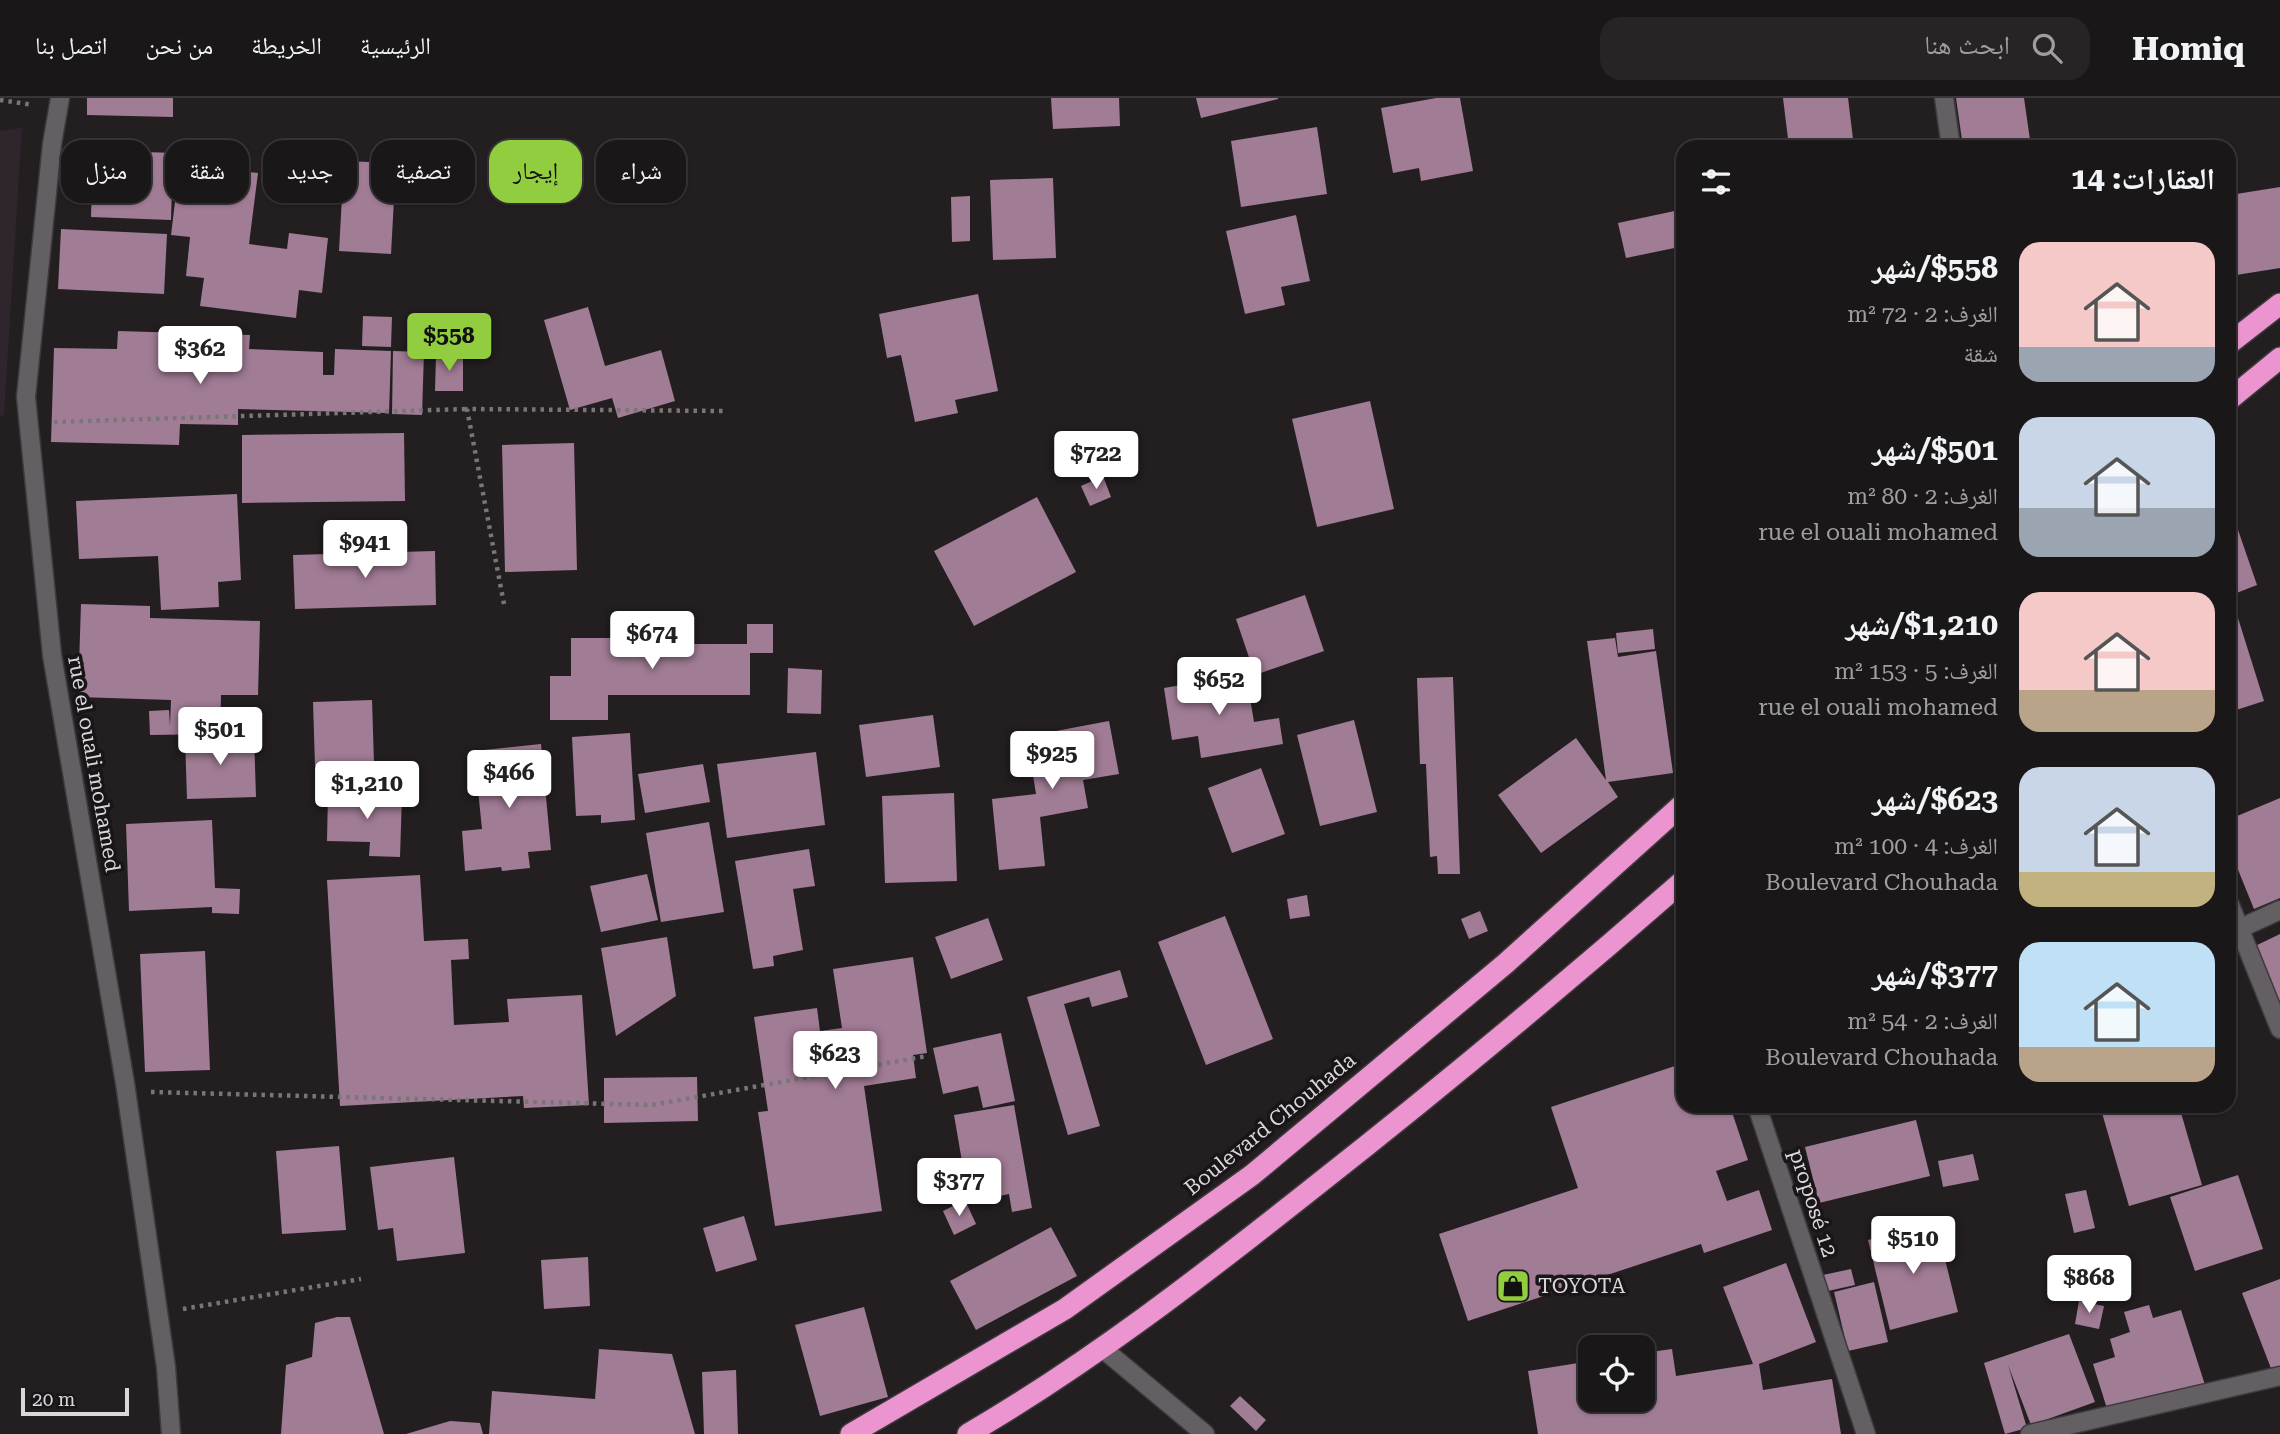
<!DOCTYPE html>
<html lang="ar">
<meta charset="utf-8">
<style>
:root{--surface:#1a1719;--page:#272426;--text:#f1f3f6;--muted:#9f9fa2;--line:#383638;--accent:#92cd3f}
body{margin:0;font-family:"Roboto Serif","Noto Naskh Arabic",serif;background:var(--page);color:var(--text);direction:rtl;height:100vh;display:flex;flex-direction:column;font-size:26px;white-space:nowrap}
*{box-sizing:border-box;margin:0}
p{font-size:23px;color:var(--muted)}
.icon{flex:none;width:38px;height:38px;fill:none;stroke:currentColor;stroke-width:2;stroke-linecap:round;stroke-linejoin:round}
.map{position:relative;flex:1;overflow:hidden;direction:ltr}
.details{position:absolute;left:1676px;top:42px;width:560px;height:973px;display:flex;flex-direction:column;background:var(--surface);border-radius:21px;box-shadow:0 2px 5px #0004,0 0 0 2px var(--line);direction:rtl}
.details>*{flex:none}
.hud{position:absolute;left:21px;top:42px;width:665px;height:63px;direction:rtl;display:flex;gap:14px}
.tools{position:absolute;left:1578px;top:1237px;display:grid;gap:14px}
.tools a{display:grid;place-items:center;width:77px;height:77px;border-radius:14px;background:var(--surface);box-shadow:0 2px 5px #0004,0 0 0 2px var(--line);font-size:35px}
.scale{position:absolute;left:21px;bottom:18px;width:108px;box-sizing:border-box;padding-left:7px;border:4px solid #dbd8da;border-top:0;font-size:19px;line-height:24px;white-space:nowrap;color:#dbd8da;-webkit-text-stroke:5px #1a1518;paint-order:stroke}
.price{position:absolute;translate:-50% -60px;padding:0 16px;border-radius:7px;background:#fff;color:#222;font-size:23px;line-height:46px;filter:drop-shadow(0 2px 4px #0008)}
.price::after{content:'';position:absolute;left:50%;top:42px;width:21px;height:16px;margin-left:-10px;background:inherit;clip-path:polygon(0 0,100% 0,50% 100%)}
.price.active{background:var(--accent);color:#111}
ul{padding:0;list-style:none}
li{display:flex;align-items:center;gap:21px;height:175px;padding:0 21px}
li span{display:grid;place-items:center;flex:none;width:196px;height:140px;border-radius:21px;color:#555}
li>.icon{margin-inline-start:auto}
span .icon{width:84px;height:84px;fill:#fffc;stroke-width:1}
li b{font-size:30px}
h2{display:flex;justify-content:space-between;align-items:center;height:84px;padding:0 21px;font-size:30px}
.pill{padding:0 24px;border-radius:21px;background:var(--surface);box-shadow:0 2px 5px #0004,0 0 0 2px var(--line);font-size:24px;line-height:63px}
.pill.active{background:var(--accent);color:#111}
header{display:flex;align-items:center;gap:42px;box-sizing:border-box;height:98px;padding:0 35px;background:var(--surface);border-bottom:2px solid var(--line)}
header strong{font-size:33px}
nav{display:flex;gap:38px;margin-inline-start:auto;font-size:24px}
.search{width:490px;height:63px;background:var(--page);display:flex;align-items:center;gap:18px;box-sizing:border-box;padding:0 24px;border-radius:21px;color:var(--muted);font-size:26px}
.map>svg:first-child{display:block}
.built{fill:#2f252c}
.building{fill:#a17c95}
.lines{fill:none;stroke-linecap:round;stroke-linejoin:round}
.street-casing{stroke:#3e3a3d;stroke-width:21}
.highway-casing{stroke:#3e3a3d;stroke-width:24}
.path{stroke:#797678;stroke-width:4.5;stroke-dasharray:3.5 5;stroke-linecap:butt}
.street{stroke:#645f62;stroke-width:18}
.highway{stroke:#eb94d0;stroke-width:21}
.labels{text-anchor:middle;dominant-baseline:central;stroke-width:7;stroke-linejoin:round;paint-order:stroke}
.street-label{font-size:21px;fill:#dbd8da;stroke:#1a1518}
.poi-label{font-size:21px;fill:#dbd8da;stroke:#1a1518;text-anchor:start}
</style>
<header>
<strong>Homiq</strong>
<div class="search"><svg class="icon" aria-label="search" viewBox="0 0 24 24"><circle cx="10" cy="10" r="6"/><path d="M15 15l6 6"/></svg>ابحث هنا</div>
<nav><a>الرئيسية</a><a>الخريطة</a><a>من نحن</a><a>اتصل بنا</a></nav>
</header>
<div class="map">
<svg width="2280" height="1336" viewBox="0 0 2280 1336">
<rect width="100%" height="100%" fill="#231f21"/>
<polygon class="built" points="22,30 4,317 0,318 0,33"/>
<g class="building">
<polygon points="87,0 173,0 173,19 87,17"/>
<polygon points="1051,0 1119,0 1120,28 1053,31"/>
<polygon points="1196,0 1278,0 1278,1 1201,20"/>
<polygon points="1436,0 1460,0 1473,73 1421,83 1419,70 1393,75 1381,10"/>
<polygon points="1783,0 1848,0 1854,49 1789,49"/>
<polygon points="1956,0 2024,0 2031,49 1963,49"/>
<polygon points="1317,29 1327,96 1241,109 1231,43"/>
<polygon points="93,52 173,55 171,122 91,119"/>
<polygon points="344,63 396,65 391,156 339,153"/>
<polygon points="193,68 258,75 249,146 287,151 289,135 328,140 322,195 299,192 296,220 200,208 204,180 186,178 190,139 171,137 176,96 190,98"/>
<polygon points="1053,80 1056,160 993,162 990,82"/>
<polygon points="2280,89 2280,170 2230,178 2230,97"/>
<polygon points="970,98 970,143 952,144 951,99"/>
<polygon points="1684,111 1684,148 1626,160 1618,125"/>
<polygon points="1296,117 1310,183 1281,189 1285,207 1245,216 1226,133"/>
<polygon points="61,131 167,136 164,196 58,191"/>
<polygon points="978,196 998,293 955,302 958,315 915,324 901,257 887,260 879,216"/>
<polygon points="588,209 605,268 661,252 675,303 618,320 612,300 570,312 544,222"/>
<polygon points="363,218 392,219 391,249 362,248"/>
<polygon points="118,233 250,237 249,251 323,254 323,277 334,277 335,251 391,253 389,315 238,311 238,327 180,326 179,347 51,344 54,250 117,251"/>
<polygon points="393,253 424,254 422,317 392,316"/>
<polygon points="436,257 463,257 463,293 435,293"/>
<polygon points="1370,303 1394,411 1317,429 1292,321"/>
<polygon points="404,335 405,403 242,405 242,337"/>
<polygon points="574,345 577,472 505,474 502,347"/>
<polygon points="1103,378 1111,399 1090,408 1081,388"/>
<polygon points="237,396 241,482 218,484 219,509 161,512 158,458 79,461 76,403"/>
<polygon points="1037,399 1076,474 974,528 934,453"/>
<polygon points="1684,405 1684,454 1682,454 1675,406"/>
<polygon points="2237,429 2257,487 2234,496 2230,484 2230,431"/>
<polygon points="435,453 436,507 295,511 293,457"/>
<polygon points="1305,497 1324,553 1255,577 1236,521"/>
<polygon points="81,506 150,508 150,520 260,523 258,597 221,597 220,636 150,637 149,613 169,612 170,628 171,602 78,599"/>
<polygon points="2238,520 2264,603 2230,614 2230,523"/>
<polygon points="747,526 773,526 773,555 750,555 750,597 608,597 608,622 550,622 550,578 571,578 571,540 671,540 671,546 747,546"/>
<polygon points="1653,531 1655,551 1618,555 1616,535"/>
<polygon points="1615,540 1618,559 1656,553 1673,675 1608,684 1618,699 1541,755 1498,697 1576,640 1606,682 1587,543"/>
<polygon points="788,570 822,572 821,616 787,615"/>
<polygon points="1246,576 1254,624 1279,620 1283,646 1201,660 1198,638 1172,642 1164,590"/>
<polygon points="1453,579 1460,776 1438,776 1437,758 1430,759 1426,666 1420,666 1417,580"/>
<polygon points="372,602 374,666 315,668 313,604"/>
<polygon points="933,617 940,669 866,679 859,627"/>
<polygon points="1354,622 1377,714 1320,728 1297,637"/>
<polygon points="1109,623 1119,676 1083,682 1088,710 1040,719 1045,768 999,772 992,701 1036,696 1032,671 1046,669 1040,636"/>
<polygon points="630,635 635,722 601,725 601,717 576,718 572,639"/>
<polygon points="254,637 256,699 187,701 185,639"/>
<polygon points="541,646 551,752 528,754 530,770 502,773 501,769 465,773 462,733 482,731 474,653"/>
<polygon points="816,654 825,727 727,740 717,666"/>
<polygon points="703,666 710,704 645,715 638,676"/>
<polygon points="1261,670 1285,736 1232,755 1208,690"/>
<polygon points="328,695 402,697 400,759 369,758 370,744 327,743"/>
<polygon points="954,695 957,783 885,785 882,698"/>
<polygon points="2280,700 2280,800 2254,811 2230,752 2230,721"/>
<polygon points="212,722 215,790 240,791 239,816 212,815 212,809 129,813 126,726"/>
<polygon points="709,724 724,814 661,824 646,735"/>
<polygon points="809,751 815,788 793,791 803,852 773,858 774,868 753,871 735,763"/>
<polygon points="647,776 658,822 601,834 590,788"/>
<polygon points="420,777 424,843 468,841 469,861 451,862 454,927 509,924 507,901 582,897 589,1007 524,1010 523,998 340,1008 327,782"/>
<polygon points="1307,797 1310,818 1290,821 1287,801"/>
<polygon points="1480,813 1488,833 1469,841 1461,821"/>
<polygon points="1225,818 1273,941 1206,967 1158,844"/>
<polygon points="988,820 1003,862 951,881 935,839"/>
<polygon points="2280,836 2280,905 2253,849"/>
<polygon points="667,839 676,898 616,938 601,850"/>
<polygon points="205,853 210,972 145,974 140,856"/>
<polygon points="913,859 927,955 913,957 916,980 864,988 882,1113 775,1128 758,1014 768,1013 754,919 817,910 820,933 842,930 833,871"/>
<polygon points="1120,872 1128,899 1092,909 1089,899 1064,906 1100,1028 1068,1037 1027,899"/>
<polygon points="1001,935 1015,1003 983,1010 978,988 943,996 933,950"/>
<polygon points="1684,937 1684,955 1683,955 1677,938"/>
<polygon points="1684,965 1684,1008 1730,1008 1748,1062 1716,1073 1727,1103 1759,1092 1772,1132 1704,1155 1701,1146 1468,1223 1439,1136 1578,1090 1551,1009"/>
<polygon points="697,979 698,1023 604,1025 604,980"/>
<polygon points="1014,1007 1032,1110 1012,1114 1009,1096 969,1104 954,1017"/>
<polygon points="2100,1008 2179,1008 2202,1087 2129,1108"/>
<polygon points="1916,1022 1930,1078 1819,1105 1805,1049"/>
<polygon points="339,1048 346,1132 282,1136 276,1053"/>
<polygon points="1973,1056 1979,1082 1943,1089 1938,1063"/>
<polygon points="454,1059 465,1155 397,1163 393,1130 378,1132 370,1069"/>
<polygon points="2238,1077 2263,1151 2195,1173 2170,1099"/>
<polygon points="2086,1092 2095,1130 2074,1135 2065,1096"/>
<polygon points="965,1102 976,1126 954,1137 943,1113"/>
<polygon points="744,1118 757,1162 716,1174 703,1130"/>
<polygon points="1936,1125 1958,1214 1890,1232 1868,1142"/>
<polygon points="1051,1129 1077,1178 976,1232 950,1183"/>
<polygon points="588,1159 590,1208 544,1211 541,1162"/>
<polygon points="1786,1165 1816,1244 1759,1266 1763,1292 1832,1281 1841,1336 1538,1336 1528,1273 1591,1263 1591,1302 1643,1302 1643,1255 1672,1251 1676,1278 1753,1266 1723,1189"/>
<polygon points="1851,1171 1855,1187 1828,1193 1823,1177"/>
<polygon points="2280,1181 2280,1270 2272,1273 2242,1195"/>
<polygon points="1874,1184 1888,1244 1848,1253 1834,1194"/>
<polygon points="2079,1203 2104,1208 2099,1231 2075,1226"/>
<polygon points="2149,1207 2153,1220 2181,1212 2205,1287 2109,1317 2093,1266 2115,1259 2110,1241 2130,1234 2124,1214"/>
<polygon points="864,1209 888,1299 820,1318 795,1227"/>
<polygon points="337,1219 350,1219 384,1336 281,1336 286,1267 312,1259 315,1225"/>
<polygon points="2069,1236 2095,1304 2031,1327 2008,1267 2027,1330 2005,1336 1984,1265"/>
<polygon points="599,1251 672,1256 695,1336 489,1336 492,1293 595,1301"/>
<polygon points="736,1272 738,1336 704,1336 702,1274"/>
<polygon points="1240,1298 1266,1322 1256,1333 1230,1308"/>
<polygon points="450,1323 480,1325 483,1336 406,1336"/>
</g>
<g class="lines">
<defs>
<g id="street">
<polyline points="60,0 52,46 26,299 52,557 125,985 166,1269 171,1336"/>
<polyline points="1944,0 1951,49"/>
<polyline points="2230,807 2280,931"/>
<polyline points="2230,835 2280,812"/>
<polyline points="1757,1008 1866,1336"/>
<polyline points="1102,1250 1205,1336"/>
<polyline points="2030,1336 2280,1278"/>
</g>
<g id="highway">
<polyline points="2230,245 2280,206"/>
<polyline points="2230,301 2280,260"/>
<polyline points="851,1336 1065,1211 1252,1077 1505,866 1684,705"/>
<path d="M 968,1336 C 1090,1265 1202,1178 1313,1090 C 1439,991 1563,888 1684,782"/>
</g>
</defs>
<use href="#street" class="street-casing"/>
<use href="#highway" class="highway-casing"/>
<g class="path">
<polyline points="0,2 33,7"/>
<polyline points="54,324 467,311"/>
<polyline points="504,506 467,311 726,313"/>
<polyline points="151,994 652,1007 927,958"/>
<polyline points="183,1211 361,1181"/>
</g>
<use href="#street" class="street"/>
<use href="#highway" class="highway"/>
</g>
<defs>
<symbol id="shop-square" viewBox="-11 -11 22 22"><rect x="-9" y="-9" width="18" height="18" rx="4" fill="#92cd3f" stroke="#1a1518"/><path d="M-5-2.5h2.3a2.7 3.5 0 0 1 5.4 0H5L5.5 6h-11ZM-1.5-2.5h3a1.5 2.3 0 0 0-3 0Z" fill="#111"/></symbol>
</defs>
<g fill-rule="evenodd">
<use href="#shop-square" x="1494" y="1169" width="38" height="38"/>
</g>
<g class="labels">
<g class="street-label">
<text transform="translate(94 666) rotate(80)">rue el ouali mohamed</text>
<text transform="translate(1270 1026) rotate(-39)">Boulevard Chouhada</text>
<text transform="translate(1813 1105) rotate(72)">proposé 12</text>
</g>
<g class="poi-label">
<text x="1538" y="1188">TOYOTA</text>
</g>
</g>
</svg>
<div class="tools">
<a><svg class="icon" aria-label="locate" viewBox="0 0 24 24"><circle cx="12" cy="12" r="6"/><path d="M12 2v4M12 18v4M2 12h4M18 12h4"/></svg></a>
</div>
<div class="scale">20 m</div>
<b class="price active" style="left:449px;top:275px">$558</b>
<b class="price" style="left:200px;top:288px">$362</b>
<b class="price" style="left:1096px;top:393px">$722</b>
<b class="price" style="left:365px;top:482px">$941</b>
<b class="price" style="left:652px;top:573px">$674</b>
<b class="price" style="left:1219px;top:619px">$652</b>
<b class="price" style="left:220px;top:669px">$501</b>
<b class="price" style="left:1052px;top:693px">$925</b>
<b class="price" style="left:509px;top:712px">$466</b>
<b class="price" style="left:367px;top:723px">$1,210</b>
<b class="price" style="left:835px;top:993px">$623</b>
<b class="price" style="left:959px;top:1120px">$377</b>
<b class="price" style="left:1913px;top:1178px">$510</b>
<b class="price" style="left:2089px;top:1217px">$868</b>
<div class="hud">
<a class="pill">شراء</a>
<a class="pill active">إيجار</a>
<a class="pill">تصفية</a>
<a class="pill">جديد</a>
<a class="pill">شقة</a>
<a class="pill">منزل</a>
</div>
<section class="details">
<h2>العقارات: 14<svg class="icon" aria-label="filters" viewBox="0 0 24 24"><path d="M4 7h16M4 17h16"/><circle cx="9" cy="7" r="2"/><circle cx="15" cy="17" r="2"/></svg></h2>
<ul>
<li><span style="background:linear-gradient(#f6c9c9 75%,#9aa5b1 0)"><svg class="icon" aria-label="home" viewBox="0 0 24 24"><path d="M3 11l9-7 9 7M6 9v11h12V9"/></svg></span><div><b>$558/شهر</b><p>الغرف: 2 · 72 m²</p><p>شقة</p></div></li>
<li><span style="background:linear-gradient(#c9d6e8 65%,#9aa5b1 0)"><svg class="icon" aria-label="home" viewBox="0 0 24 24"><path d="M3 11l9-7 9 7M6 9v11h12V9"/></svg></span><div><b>$501/شهر</b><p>الغرف: 2 · 80 m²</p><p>rue el ouali mohamed</p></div></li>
<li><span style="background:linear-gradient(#f6c9c9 70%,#b9a48a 0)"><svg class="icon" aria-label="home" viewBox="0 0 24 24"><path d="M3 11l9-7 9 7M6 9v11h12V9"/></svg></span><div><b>$1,210/شهر</b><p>الغرف: 5 · 153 m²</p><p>rue el ouali mohamed</p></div></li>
<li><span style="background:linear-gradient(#c9d6e8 75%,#c2b280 0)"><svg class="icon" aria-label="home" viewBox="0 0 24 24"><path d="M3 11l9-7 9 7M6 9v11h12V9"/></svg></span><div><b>$623/شهر</b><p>الغرف: 4 · 100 m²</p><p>Boulevard Chouhada</p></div></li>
<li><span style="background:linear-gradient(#bfe0f5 75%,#b9a48a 0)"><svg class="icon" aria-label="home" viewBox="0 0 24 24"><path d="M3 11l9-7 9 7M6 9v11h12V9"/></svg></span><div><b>$377/شهر</b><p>الغرف: 2 · 54 m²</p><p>Boulevard Chouhada</p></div></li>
</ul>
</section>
</div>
